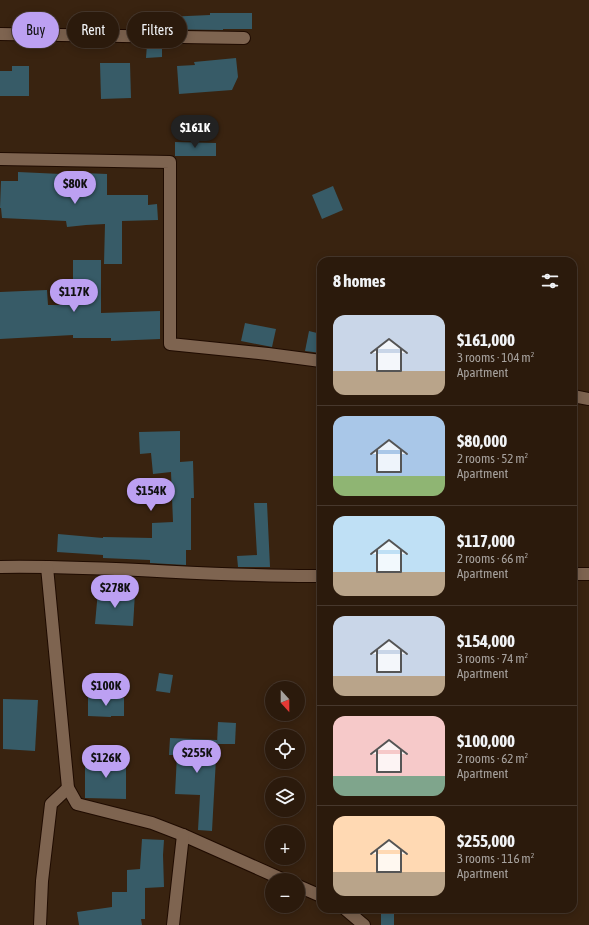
<!DOCTYPE html>
<meta charset="utf-8">
<style>
:root{--surface:#2b1a0c;--page:#332315;--text:#f1f3f6;--muted:#a6a19d;--line:#47382d;--accent:#bca0f2}
body{margin:0;font-family:"Asap Condensed",sans-serif;background:var(--page);color:var(--text);height:100vh;display:flex;flex-direction:column;font-size:15px;white-space:nowrap}
*{box-sizing:border-box;margin:0}
p{font-size:13px;color:var(--muted)}
.icon{flex:none;width:22px;height:22px;fill:none;stroke:currentColor;stroke-width:2;stroke-linecap:round;stroke-linejoin:round}
.map{position:relative;flex:1;overflow:hidden}
.details{position:absolute;left:317px;top:257px;width:260px;height:656px;display:flex;flex-direction:column;background:var(--surface);border-radius:12px;box-shadow:0 2px 10px #0003,0 0 0 1px var(--line)}
.details>*{flex:none}
.banner{position:absolute;left:12px;top:12px;width:245px;height:36px;display:flex;gap:8px}
.needle{width:26px;rotate:159deg}
.tools{position:absolute;left:265px;top:681px;display:grid;gap:8px}
.tools a{display:grid;place-items:center;width:40px;height:40px;border-radius:50%;background:var(--surface);box-shadow:0 2px 10px #0003,0 0 0 1px var(--line);font-size:20px}
.price{position:absolute;translate:-50% -34px;padding:0 9px;border-radius:14px;background:var(--accent);color:#111;font-size:13px;line-height:26px;filter:drop-shadow(0 1px 2px #0008)}
.price::after{content:'';position:absolute;left:50%;top:24px;width:12px;height:9px;margin-left:-6px;background:inherit;clip-path:polygon(0 0,100% 0,50% 100%)}
.price.on{background:#222;color:#fff}
ul{padding:0;list-style:none}
li{display:flex;align-items:center;gap:12px;height:100px;padding:0 16px}
li+li{border-top:1px solid var(--line)}
li span{display:grid;place-items:center;flex:none;width:112px;height:80px;border-radius:12px;color:#555}
li>.icon{margin-inline-start:auto}
span .icon{width:48px;height:48px;fill:#fffc;stroke-width:1}
li b{font-size:17px}
h2{display:flex;justify-content:space-between;align-items:center;height:48px;padding:0 16px;font-size:17px}
.chip{padding:0 14px;border-radius:18px;background:var(--surface);box-shadow:0 2px 10px #0003,0 0 0 1px var(--line);font-size:14px;line-height:36px}
.chip.on{background:var(--accent);color:#111}
.map>svg:first-child{display:block}
.building{fill:#375b67}
.lines{fill:none;stroke-linecap:round;stroke-linejoin:round}
.minor-casing{stroke:#1f0b00;stroke-width:14}
.minor{stroke:#7e6450;stroke-width:12}
</style>
<div class="map">
<svg width="589" height="925" viewBox="0 0 589 925">
<rect width="100%" height="100%" fill="#392310"/>
<g class="building">
<polygon points="147,13 165,13 165,17 210,15 210,13 252,13 252,29 223,29 223,30 147,29"/>
<polygon points="147,44 162,44 162,57 146,58"/>
<polygon points="236,58 238,77 232,90 179,94 177,66 195,65 194,62"/>
<polygon points="100,63 130,63 131,98 101,99"/>
<polygon points="12,66 29,66 29,96 0,96 0,71 12,71"/>
<polygon points="175,142 216,143 216,156 175,156"/>
<polygon points="18,172 83,175 83,173 107,174 107,195 148,195 148,205 157,204 158,220 122,221 122,264 104,264 105,224 86,225 67,227 66,221 2,218 1,208 0,208 1,181 18,181"/>
<polygon points="333,186 343,210 322,219 312,195"/>
<polygon points="73,260 101,260 101,313 160,311 160,339 111,341 111,338 73,338 73,335 0,339 0,292 47,290 48,305 73,305"/>
<polygon points="245,323 276,329 272,347 241,341"/>
<polygon points="309,331 321,334 321,353 305,351"/>
<polygon points="180,431 180,462 193,461 194,498 191,498 191,550 186,550 186,565 150,563 150,560 103,558 103,555 57,552 58,534 103,538 103,537 152,538 152,523 173,522 171,472 153,474 151,453 140,454 139,432"/>
<polygon points="254,503 267,503 270,567 238,567 237,556 257,555"/>
<polygon points="98,591 135,593 133,626 95,624"/>
<polygon points="159,673 173,675 170,693 156,691"/>
<polygon points="88,697 124,698 124,716 111,716 111,717 88,716"/>
<polygon points="3,699 38,700 35,751 3,749"/>
<polygon points="218,722 236,723 235,744 217,744"/>
<polygon points="170,738 217,740 212,831 198,830 200,795 175,794 177,755 169,755"/>
<polygon points="85,759 126,759 126,799 85,798"/>
<polygon points="142,839 164,840 163,855 164,887 145,888 145,919 141,919 142,925 79,925 77,912 112,907 112,892 127,892 127,870 140,869"/>
<rect x="381" y="909" width="13" height="16"/>
</g>
<g class="lines">
<defs>
<g id="minor">
<polyline points="0,34 244,38"/>
<polyline points="0,159 170,162 170,344 268,354 321,361"/>
<polyline points="573,396 589,399"/>
<path d="M 0,567 C 107,565 214,577 321,576"/>
<polyline points="47,567 68,788 77,804 152,823 183,835 284,880"/>
<polyline points="573,574 589,574"/>
<polyline points="298,886 321,896"/>
<polyline points="345,909 364,925"/>
<polyline points="40,925 42,881 51,804 68,788"/>
<polyline points="173,925 183,835"/>
</g>
</defs>
<use href="#minor" class="minor-casing"/>
<use href="#minor" class="minor"/>
</g>
</svg>
<div class="tools">
<a><svg class="needle" viewBox="-14 -14 28 28"><path d="M0-13l5 13h-10z" fill="#e53935"/><path d="M0 13l5-13h-10z" fill="#a6a19d"/></svg></a>
<a><svg class="icon" aria-label="locate" viewBox="0 0 24 24"><circle cx="12" cy="12" r="6"/><path d="M12 2v4M12 18v4M2 12h4M18 12h4"/></svg></a>
<a><svg class="icon" aria-label="layers" viewBox="0 0 24 24"><path d="M12 4l9 5-9 5-9-5zM3 14l9 5 9-5"/></svg></a>
<a>+</a>
<a>−</a>
</div>
<b class="price on" style="left:195px;top:149px">$161K</b>
<b class="price" style="left:75px;top:205px">$80K</b>
<b class="price" style="left:74px;top:313px">$117K</b>
<b class="price" style="left:151px;top:512px">$154K</b>
<b class="price" style="left:115px;top:609px">$278K</b>
<b class="price" style="left:106px;top:707px">$100K</b>
<b class="price" style="left:197px;top:774px">$255K</b>
<b class="price" style="left:106px;top:779px">$126K</b>
<div class="banner">
<a class="chip on">Buy</a>
<a class="chip">Rent</a>
<a class="chip">Filters</a>
</div>
<section class="details">
<h2>8 homes<svg class="icon" aria-label="filters" viewBox="0 0 24 24"><path d="M4 7h16M4 17h16"/><circle cx="9" cy="7" r="2"/><circle cx="15" cy="17" r="2"/></svg></h2>
<ul>
<li><span style="background:linear-gradient(#c9d6e8 70%,#b9a48a 0)"><svg class="icon" aria-label="home" viewBox="0 0 24 24"><path d="M3 11l9-7 9 7M6 9v11h12V9"/></svg></span><div><b>$161,000</b><p>3 rooms · 104 m²</p><p>Apartment</p></div></li>
<li><span style="background:linear-gradient(#a9c7e8 75%,#8fb573 0)"><svg class="icon" aria-label="home" viewBox="0 0 24 24"><path d="M3 11l9-7 9 7M6 9v11h12V9"/></svg></span><div><b>$80,000</b><p>2 rooms · 52 m²</p><p>Apartment</p></div></li>
<li><span style="background:linear-gradient(#bfe0f5 70%,#b9a48a 0)"><svg class="icon" aria-label="home" viewBox="0 0 24 24"><path d="M3 11l9-7 9 7M6 9v11h12V9"/></svg></span><div><b>$117,000</b><p>2 rooms · 66 m²</p><p>Apartment</p></div></li>
<li><span style="background:linear-gradient(#c9d6e8 75%,#b9a48a 0)"><svg class="icon" aria-label="home" viewBox="0 0 24 24"><path d="M3 11l9-7 9 7M6 9v11h12V9"/></svg></span><div><b>$154,000</b><p>3 rooms · 74 m²</p><p>Apartment</p></div></li>
<li><span style="background:linear-gradient(#f6c9c9 75%,#7fa58c 0)"><svg class="icon" aria-label="home" viewBox="0 0 24 24"><path d="M3 11l9-7 9 7M6 9v11h12V9"/></svg></span><div><b>$100,000</b><p>2 rooms · 62 m²</p><p>Apartment</p></div></li>
<li><span style="background:linear-gradient(#ffd9b3 70%,#b9a48a 0)"><svg class="icon" aria-label="home" viewBox="0 0 24 24"><path d="M3 11l9-7 9 7M6 9v11h12V9"/></svg></span><div><b>$255,000</b><p>3 rooms · 116 m²</p><p>Apartment</p></div></li>
</ul>
</section>
</div>
